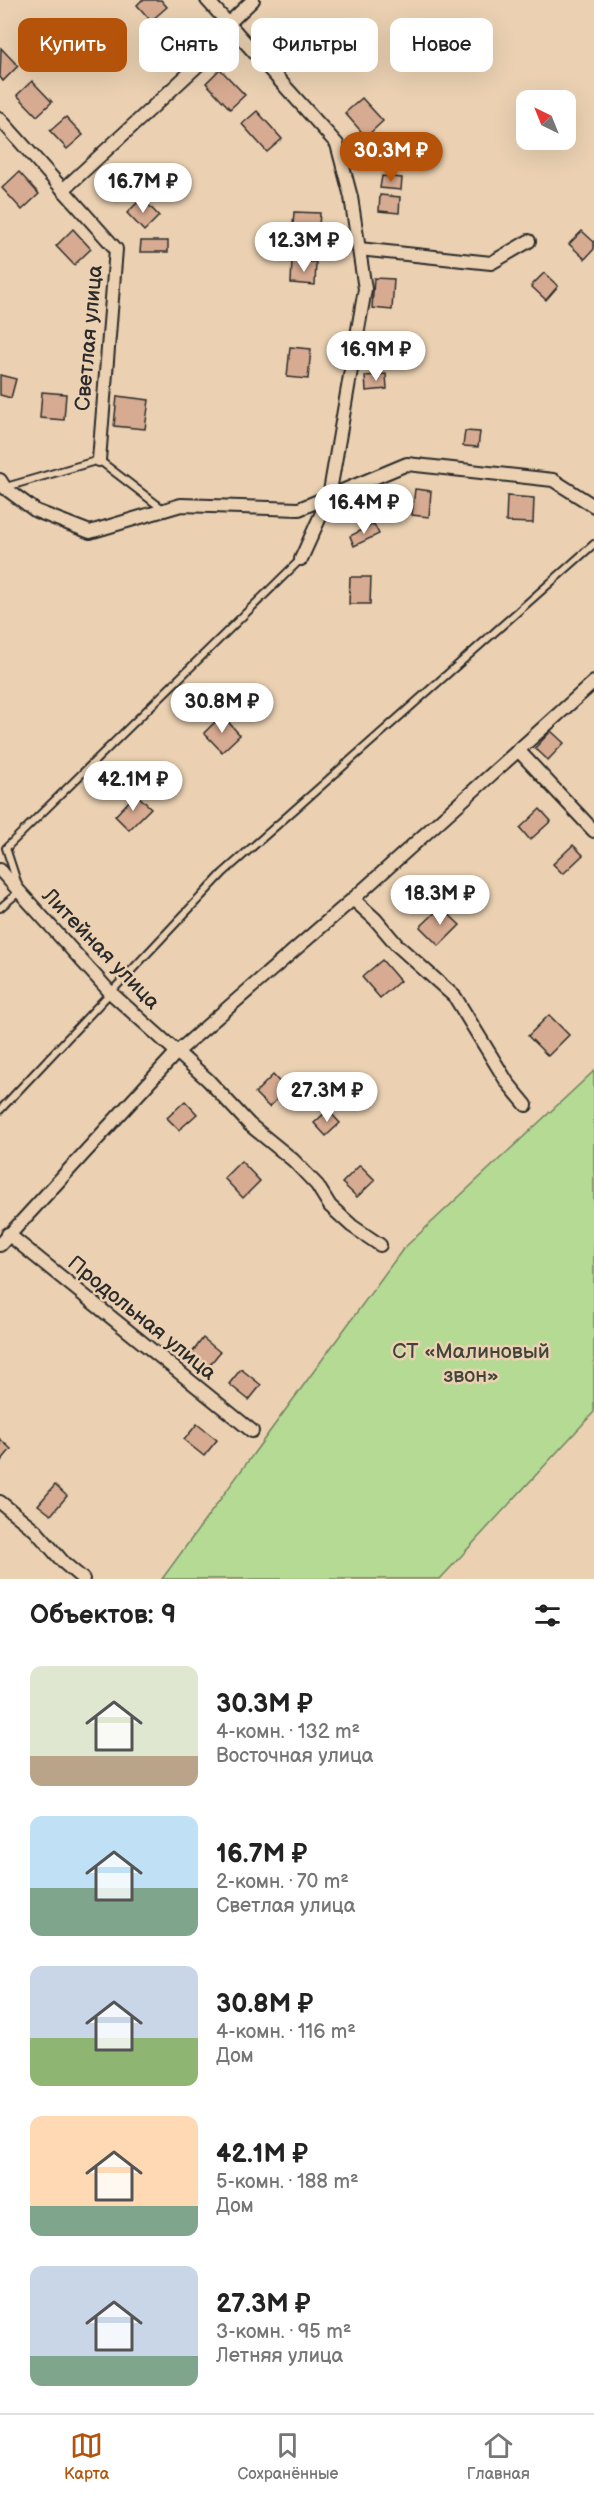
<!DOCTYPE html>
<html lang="ru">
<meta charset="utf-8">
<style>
:root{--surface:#fff;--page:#f6f6f6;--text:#222;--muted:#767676;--line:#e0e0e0;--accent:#b45309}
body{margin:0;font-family:"Balsamiq Sans",sans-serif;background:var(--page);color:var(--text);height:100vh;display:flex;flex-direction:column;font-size:22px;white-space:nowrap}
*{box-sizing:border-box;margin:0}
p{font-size:20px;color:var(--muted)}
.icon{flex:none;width:33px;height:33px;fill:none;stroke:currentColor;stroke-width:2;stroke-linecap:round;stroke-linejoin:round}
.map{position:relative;height:1579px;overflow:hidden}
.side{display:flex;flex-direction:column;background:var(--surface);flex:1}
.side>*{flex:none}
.hud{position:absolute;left:18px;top:18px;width:558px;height:54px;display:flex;gap:12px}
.needle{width:39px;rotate:317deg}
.tools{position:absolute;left:516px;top:90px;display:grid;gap:12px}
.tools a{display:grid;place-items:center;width:60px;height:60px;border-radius:12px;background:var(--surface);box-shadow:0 6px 24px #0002;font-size:30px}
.price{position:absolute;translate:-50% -51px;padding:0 14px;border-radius:21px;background:#fff;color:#222;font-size:20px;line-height:39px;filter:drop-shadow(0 2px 3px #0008)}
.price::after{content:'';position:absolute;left:50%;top:36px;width:18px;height:14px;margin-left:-9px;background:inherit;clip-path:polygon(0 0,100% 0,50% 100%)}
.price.active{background:var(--accent);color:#fff}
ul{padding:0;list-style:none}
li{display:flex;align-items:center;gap:18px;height:150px;padding:0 30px}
li span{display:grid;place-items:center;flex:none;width:168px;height:120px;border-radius:12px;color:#555}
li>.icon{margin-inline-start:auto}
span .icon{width:72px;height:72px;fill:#fffc;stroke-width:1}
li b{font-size:26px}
h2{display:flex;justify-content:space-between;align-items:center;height:72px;padding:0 30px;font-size:26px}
.chip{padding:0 21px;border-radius:12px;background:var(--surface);box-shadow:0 6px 24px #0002;font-size:21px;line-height:54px}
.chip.active{background:var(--accent);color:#fff}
.tab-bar{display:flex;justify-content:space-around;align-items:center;height:84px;border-top:2px solid var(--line);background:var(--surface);font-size:16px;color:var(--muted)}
.tab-bar a{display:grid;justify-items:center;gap:3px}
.tab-bar .active{color:var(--accent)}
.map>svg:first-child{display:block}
.garden{fill:#b5da94;stroke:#708260;stroke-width:1.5}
.building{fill:#d7ab91;stroke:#2b2b2b;stroke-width:1.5}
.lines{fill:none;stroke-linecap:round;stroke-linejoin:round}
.lane-casing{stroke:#2b2b2b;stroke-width:10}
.street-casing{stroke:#2b2b2b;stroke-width:16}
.lane{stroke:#ebd1b2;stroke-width:6}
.street{stroke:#ebd1b2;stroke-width:12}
.labels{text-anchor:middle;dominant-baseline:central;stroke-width:5;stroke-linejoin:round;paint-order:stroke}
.street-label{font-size:21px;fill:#2b2b2b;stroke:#ebd1b2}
.park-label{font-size:21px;fill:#40453b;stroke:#ebd1b2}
</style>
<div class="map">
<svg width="594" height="1579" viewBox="0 0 594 1579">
<rect width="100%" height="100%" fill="#ebd1b2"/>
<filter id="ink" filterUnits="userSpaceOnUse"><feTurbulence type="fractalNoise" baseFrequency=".0167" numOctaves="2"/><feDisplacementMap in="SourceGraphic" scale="12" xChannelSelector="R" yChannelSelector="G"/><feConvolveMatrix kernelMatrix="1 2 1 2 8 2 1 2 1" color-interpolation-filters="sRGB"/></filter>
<g filter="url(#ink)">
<polygon class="garden" points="594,1071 594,1412 440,1579 162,1579 403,1249"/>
<g class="building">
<polygon points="142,0 161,0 167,7 151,21 137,5"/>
<polygon points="182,25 200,44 184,58 167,39"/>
<polygon points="1,48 18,66 3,81 0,77"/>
<polygon points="220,69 245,95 230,109 206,83"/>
<polygon points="32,81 52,102 37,116 17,95"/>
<polygon points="362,98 383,121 366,137 345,113"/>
<polygon points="257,111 282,139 267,152 242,124"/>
<polygon points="66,117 83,135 67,149 50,131"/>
<polygon points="116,170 131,187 116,201 100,184"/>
<polygon points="19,172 39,194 22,210 2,188"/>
<polygon points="382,176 402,178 401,190 380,188"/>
<polygon points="380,195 400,197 399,213 379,211"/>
<polygon points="142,198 159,216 144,231 127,213"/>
<polygon points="294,212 320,213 318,239 292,238"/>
<polygon points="73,229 91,249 74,265 56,246"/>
<polygon points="582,231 594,242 594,249 585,259 569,244"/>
<polygon points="141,241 168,241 168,252 140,252"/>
<polygon points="292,261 316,262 315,285 291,283"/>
<polygon points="544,273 558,286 546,300 531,286"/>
<polygon points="374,278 394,279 392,310 372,308"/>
<polygon points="290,347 311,349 308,379 287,377"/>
<polygon points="386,374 387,389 366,391 365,376"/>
<polygon points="0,375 16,379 11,398 0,395"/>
<polygon points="42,392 66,394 64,420 40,418"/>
<polygon points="117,396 149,400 145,429 114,426"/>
<polygon points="465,431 480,432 478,447 463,446"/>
<polygon points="415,489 431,491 429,517 412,515"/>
<polygon points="507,496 534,498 533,523 506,522"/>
<polygon points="374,524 379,534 354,546 350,536"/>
<polygon points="350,577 371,577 370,604 349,604"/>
<polygon points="222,715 240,735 222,752 204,733"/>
<polygon points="551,731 564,743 548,760 535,748"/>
<polygon points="136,794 151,808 129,830 115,816"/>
<polygon points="540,809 551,821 530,840 520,828"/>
<polygon points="573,845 583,855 563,874 553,864"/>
<polygon points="441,907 460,925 439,946 420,927"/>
<polygon points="382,960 400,981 380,998 362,977"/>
<polygon points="549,1015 569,1035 548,1056 528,1036"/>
<polygon points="273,1075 287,1090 269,1107 255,1093"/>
<polygon points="185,1101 197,1114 179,1130 167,1118"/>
<polygon points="328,1110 340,1123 326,1136 314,1123"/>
<polygon points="241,1161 260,1181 243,1198 224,1178"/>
<polygon points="360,1165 375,1180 357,1197 342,1183"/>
<polygon points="203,1338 220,1352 208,1367 191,1354"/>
<polygon points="241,1369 261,1385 249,1400 229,1384"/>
<polygon points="197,1424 217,1440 204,1456 184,1440"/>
<polygon points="0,1439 11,1449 0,1462"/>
<polygon points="55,1485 67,1496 51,1515 38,1505"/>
</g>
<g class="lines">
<defs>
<g id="lane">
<polyline points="6,487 99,460 164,510"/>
<polyline points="0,908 20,891 6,848 301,559"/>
<polyline points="0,1110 223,873 594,544"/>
</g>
<g id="street">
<polyline points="207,0 337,144 351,197 365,289 329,497 301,559"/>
<polyline points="228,24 253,0"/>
<polyline points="0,119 116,249 99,460"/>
<polyline points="63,190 235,31"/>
<polyline points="359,249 491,263 529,241"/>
<polyline points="0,480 5,488 36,511 90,532 181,505 299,509 407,464 553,480 594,506"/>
<polyline points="518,750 594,831"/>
<polyline points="0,870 110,992 208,1080 250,1125 293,1160 317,1185 330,1206 352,1226 380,1245"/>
<polyline points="353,899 375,919 397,945 455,997 507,1082 526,1105"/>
<polyline points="8,1234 252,1431"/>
<polyline points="0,1245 176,1053 353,899 594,682"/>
<polyline points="0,1502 35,1530 64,1563 83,1579"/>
</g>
</defs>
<use href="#lane" class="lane-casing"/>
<use href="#street" class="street-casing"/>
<use href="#lane" class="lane"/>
<use href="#street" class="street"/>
</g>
</g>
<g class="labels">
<g class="street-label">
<text transform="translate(89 338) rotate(-85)">Светлая улица</text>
<text transform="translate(101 949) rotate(46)">Литейная улица</text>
<text transform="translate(142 1318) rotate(39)">Продольная улица</text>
</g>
<g class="park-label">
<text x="471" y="1351">СТ «Малиновый<tspan x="471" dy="24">звон»</tspan></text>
</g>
</g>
</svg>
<div class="tools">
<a><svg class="needle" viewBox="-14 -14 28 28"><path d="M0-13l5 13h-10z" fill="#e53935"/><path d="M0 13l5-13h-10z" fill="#767676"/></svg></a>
</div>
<b class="price active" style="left:391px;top:183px">30.3M ₽</b>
<b class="price" style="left:143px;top:214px">16.7M ₽</b>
<b class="price" style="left:304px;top:273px">12.3M ₽</b>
<b class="price" style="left:376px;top:382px">16.9M ₽</b>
<b class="price" style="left:364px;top:535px">16.4M ₽</b>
<b class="price" style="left:222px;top:734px">30.8M ₽</b>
<b class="price" style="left:133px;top:812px">42.1M ₽</b>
<b class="price" style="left:440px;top:926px">18.3M ₽</b>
<b class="price" style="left:327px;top:1123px">27.3M ₽</b>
<div class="hud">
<a class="chip active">Купить</a>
<a class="chip">Снять</a>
<a class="chip">Фильтры</a>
<a class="chip">Новое</a>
</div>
</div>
<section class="side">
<h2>Объектов: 9<svg class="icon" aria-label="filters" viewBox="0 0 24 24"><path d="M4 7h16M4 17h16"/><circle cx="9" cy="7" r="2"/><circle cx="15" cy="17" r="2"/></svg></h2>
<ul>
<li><span style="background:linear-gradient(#dfe7d0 75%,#b9a48a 0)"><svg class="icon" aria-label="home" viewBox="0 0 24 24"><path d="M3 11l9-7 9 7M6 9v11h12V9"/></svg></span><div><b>30.3M ₽</b><p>4-комн. · 132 m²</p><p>Восточная улица</p></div></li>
<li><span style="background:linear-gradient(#bfe0f5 60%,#7fa58c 0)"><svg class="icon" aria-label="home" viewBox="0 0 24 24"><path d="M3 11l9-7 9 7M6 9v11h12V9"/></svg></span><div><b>16.7M ₽</b><p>2-комн. · 70 m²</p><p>Светлая улица</p></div></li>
<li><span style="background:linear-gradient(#c9d6e8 60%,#8fb573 0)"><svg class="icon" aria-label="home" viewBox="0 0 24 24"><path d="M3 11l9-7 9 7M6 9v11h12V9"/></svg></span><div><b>30.8M ₽</b><p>4-комн. · 116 m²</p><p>Дом</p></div></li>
<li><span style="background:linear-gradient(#ffd9b3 75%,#7fa58c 0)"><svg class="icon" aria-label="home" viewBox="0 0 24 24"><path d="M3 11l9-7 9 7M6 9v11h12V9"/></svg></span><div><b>42.1M ₽</b><p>5-комн. · 188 m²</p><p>Дом</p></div></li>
<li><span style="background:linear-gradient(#c9d6e8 75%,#7fa58c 0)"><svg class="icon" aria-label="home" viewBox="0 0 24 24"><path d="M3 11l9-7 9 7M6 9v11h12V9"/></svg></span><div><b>27.3M ₽</b><p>3-комн. · 95 m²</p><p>Летняя улица</p></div></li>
</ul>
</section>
<nav class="tab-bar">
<a class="active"><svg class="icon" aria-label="map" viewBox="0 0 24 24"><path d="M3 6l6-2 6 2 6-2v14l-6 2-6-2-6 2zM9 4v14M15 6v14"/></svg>Карта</a>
<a><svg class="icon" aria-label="saved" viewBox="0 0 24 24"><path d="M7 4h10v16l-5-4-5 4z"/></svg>Сохранённые</a>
<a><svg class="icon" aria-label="home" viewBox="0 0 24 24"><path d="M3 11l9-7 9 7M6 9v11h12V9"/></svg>Главная</a>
</nav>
